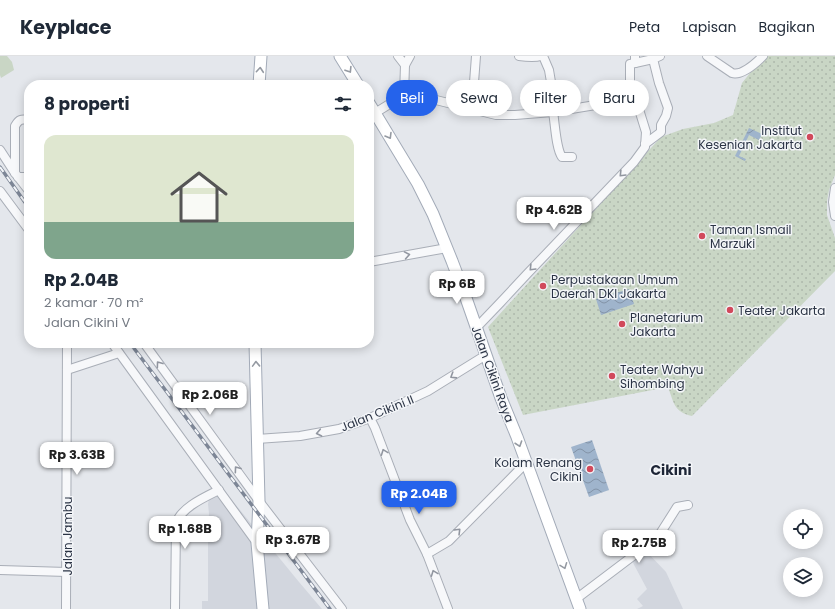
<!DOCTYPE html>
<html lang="id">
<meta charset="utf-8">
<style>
:root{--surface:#fff;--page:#f6f6f7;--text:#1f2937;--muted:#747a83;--line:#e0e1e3;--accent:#2563eb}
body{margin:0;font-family:Poppins,sans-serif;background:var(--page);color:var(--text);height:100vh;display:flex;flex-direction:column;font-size:15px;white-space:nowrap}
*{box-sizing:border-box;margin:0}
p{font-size:13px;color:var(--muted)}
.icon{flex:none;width:22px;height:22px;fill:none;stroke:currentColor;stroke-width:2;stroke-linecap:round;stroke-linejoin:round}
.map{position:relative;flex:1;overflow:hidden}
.side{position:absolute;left:24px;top:24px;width:350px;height:268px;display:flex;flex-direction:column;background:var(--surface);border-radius:16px;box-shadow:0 2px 10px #0003}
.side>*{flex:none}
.top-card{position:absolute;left:386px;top:24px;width:380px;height:36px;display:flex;gap:8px}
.buttons{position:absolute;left:783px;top:453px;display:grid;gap:8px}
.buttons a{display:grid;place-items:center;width:40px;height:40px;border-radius:50%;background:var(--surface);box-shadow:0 2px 10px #0003;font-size:20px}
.price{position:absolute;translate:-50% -34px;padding:0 9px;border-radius:8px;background:#fff;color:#222;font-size:13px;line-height:26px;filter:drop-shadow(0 1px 2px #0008)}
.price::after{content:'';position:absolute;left:50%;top:24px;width:12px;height:9px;margin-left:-6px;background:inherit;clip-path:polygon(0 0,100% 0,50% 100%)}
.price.current{background:var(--accent);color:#fff}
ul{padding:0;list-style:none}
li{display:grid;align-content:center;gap:8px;height:212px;padding:0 20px}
li span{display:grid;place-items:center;height:124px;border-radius:12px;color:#555}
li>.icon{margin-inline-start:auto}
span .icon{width:72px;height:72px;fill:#fffc;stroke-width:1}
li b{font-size:17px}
h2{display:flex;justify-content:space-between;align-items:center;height:48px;padding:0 20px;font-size:17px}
.chip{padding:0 14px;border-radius:18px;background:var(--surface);box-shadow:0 2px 10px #0003;font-size:14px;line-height:36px}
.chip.current{background:var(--accent);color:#fff}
header{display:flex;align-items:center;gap:24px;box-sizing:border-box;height:56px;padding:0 20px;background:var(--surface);border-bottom:1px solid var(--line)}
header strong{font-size:19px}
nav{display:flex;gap:22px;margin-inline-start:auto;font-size:14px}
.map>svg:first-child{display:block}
.built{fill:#d2d6de}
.park{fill:url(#park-dots)}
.garden{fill:#c9d6c5}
.water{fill:url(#water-waves)}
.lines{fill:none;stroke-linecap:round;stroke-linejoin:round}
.minor-casing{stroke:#a9aeb7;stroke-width:10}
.major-casing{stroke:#a3abb8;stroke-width:13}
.minor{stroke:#f7f8fa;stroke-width:8}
.major{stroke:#fff;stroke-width:11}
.rail-casing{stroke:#7d8696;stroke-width:3.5}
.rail{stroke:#f4f6f9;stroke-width:2;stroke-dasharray:6;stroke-linecap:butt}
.oneway{stroke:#959aa2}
.oneway2{stroke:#9196a0}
.poi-dot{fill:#d1495b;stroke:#f4f6f9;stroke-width:1.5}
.labels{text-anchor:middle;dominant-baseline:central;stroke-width:3;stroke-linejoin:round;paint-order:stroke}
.poi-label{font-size:12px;fill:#2b3445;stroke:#f4f6f9;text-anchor:start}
.street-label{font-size:12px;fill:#2b3445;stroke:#f4f6f9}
.quarter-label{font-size:14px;font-weight:bold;fill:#1d2536;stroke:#f4f6f9}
</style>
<header>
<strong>Keyplace</strong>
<nav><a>Peta</a><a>Lapisan</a><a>Bagikan</a></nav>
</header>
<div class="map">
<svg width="835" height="553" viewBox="0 0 835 553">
<defs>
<pattern id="park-dots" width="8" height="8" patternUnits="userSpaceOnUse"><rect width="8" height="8" fill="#c9d6c5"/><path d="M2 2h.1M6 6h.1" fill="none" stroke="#adb8ab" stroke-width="1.8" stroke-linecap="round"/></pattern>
<pattern id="water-waves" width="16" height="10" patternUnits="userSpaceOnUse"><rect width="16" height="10" fill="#9fb4cc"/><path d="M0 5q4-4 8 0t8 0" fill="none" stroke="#8293a7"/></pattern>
</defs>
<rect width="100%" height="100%" fill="#e4e7ec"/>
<g class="built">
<polygon points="213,421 299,526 322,553 202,553 202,545 208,545 208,472 209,458 208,448"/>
<polygon points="646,495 666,516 683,553 637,553 643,550 637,543 647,533 632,505"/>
</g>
<path class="park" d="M 768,0 L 835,0 L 835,119 L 829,134 L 827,145 L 827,159 L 835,182 L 835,215 L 692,360 C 674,356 674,347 668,331 L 523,359 L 488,271 L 661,81 L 683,73 L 714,67 L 733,59 L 742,27 L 754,12 Z"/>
<polygon class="garden" points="0,0 7,0 12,6 14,14 1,22 0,19"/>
<g class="water">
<polygon points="749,72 762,78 759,84 749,79 739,100 746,103 745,105 735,100"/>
<polygon points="629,233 634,248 601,259 596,243"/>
<polygon points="592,384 609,434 589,441 571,391"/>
</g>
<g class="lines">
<defs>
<g id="minor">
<polyline points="398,0 405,9"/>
<path d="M 519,0 C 526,1 534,2 541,0"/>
<polyline points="543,0 549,14 556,56"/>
<path d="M 707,0 L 732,17 C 742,20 756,7 763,0"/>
<polyline points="635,7 653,3"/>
<polyline points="404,39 405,9 410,0"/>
<polyline points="632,43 630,27 630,8 635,7 635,0"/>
<polyline points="472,53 476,0"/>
<path d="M 553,56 C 555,67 556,93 562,101 L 572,101"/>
<polyline points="375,57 404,39 428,42 496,59 515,59 553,56 632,43 637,47 646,76 645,91 634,106 527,218 500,247 477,271"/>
<polyline points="645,88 661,76 661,69 666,60 668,52 659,27 653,3 660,0"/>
<polyline points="0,94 15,117 29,135"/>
<path d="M 15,117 L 15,70 C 19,63 21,63 29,64"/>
<polyline points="18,121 29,121"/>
<polyline points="835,132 833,146 835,160"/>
<polyline points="0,135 29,174"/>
<polyline points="369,206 447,192"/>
<polyline points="112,287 257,487"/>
<polyline points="144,287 259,445 342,553"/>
<polyline points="67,314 119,297"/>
<polyline points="370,362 375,372 410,464 427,498 448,553"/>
<polyline points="257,383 300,380 339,373 370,362 428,335 486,299"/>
<polyline points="427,498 449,485 526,407"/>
<polyline points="0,514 67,516"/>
<polyline points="576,543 658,481 677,451 688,449"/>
<polyline points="66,553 67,287"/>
<path d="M 175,553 L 176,468 C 180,452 205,441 219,434"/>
</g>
<g id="major">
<polyline points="340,0 358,29"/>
<polyline points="259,29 261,0"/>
<polyline points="369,47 418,128 433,158 452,205 466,242 501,342 517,381 580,553"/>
<polyline points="255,287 259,445 257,487 263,553"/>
</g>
</defs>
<use href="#minor" class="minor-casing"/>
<use href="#major" class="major-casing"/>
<use href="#minor" class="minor"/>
<use href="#major" class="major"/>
<defs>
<g id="rail">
<polyline points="0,111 29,152"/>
<polyline points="130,287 330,553"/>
</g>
</defs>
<use href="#rail" class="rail-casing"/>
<use href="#rail" class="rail"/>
</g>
<defs><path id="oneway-chevron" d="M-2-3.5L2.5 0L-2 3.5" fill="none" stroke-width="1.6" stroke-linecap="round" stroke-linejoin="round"/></defs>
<g class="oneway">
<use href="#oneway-chevron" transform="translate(260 14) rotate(-85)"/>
<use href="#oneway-chevron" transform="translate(349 14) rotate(58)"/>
<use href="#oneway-chevron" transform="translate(389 80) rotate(59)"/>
<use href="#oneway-chevron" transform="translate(256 308) rotate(-92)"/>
<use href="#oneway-chevron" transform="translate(519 388) rotate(71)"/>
<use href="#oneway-chevron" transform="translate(564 510) rotate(69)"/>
</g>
<g class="oneway2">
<use href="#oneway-chevron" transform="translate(622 118) rotate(134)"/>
<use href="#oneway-chevron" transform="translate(407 199) rotate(-10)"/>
<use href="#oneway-chevron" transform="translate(532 212) rotate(134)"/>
<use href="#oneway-chevron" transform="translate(159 308) rotate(-126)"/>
<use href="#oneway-chevron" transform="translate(453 320) rotate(148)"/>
<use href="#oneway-chevron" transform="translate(319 377) rotate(169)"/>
<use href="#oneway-chevron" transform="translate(384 396) rotate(-111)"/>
<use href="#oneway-chevron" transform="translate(237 413) rotate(-126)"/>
<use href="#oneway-chevron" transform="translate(458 475) rotate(-45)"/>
<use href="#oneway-chevron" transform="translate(434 517) rotate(-111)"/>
</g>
<g class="poi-dot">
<circle cx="810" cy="81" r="4"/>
<circle cx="702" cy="180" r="4"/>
<circle cx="543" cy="230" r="4"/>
<circle cx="730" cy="254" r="4"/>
<circle cx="622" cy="268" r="4"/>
<circle cx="612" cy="320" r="4"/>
<circle cx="590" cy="413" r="4"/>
</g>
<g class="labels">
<g class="poi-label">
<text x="802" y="74" text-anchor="end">Institut<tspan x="802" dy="14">Kesenian Jakarta</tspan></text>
<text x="710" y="173">Taman Ismail<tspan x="710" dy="14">Marzuki</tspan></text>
<text x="551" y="223">Perpustakaan Umum<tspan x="551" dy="14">Daerah DKI Jakarta</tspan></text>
<text x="738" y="254">Teater Jakarta</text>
<text x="630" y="261">Planetarium<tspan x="630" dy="14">Jakarta</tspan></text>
<text x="620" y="313">Teater Wahyu<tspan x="620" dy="14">Sihombing</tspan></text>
<text x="582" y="406" text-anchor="end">Kolam Renang<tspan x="582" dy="14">Cikini</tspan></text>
</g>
<g class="street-label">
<text transform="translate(493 318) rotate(70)">Jalan Cikini Raya</text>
<text transform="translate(377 357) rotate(-22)">Jalan Cikini II</text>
<text transform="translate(67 480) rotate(-90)">Jalan Jambu</text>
</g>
<g class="quarter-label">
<text x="671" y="414">Cikini</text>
</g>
</g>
</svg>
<div class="buttons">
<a><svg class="icon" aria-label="locate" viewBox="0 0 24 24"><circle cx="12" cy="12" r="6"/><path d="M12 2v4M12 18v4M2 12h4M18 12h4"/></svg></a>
<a><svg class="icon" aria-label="layers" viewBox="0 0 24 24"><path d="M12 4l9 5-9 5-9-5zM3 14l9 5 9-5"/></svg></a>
</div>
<b class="price" style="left:554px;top:175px">Rp 4.62B</b>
<b class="price" style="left:457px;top:249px">Rp 6B</b>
<b class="price" style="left:210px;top:360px">Rp 2.06B</b>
<b class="price" style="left:77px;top:420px">Rp 3.63B</b>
<b class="price current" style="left:419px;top:459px">Rp 2.04B</b>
<b class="price" style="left:185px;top:494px">Rp 1.68B</b>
<b class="price" style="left:293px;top:505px">Rp 3.67B</b>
<b class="price" style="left:639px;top:508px">Rp 2.75B</b>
<div class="top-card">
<a class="chip current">Beli</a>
<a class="chip">Sewa</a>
<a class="chip">Filter</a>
<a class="chip">Baru</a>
</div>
<section class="side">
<h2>8 properti<svg class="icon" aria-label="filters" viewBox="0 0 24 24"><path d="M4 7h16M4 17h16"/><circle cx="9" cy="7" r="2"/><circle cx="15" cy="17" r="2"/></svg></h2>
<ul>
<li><span style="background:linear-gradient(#dfe7d0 70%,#7fa58c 0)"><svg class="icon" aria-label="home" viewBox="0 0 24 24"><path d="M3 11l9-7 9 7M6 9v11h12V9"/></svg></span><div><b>Rp 2.04B</b><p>2 kamar · 70 m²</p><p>Jalan Cikini V</p></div></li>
</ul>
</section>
</div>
